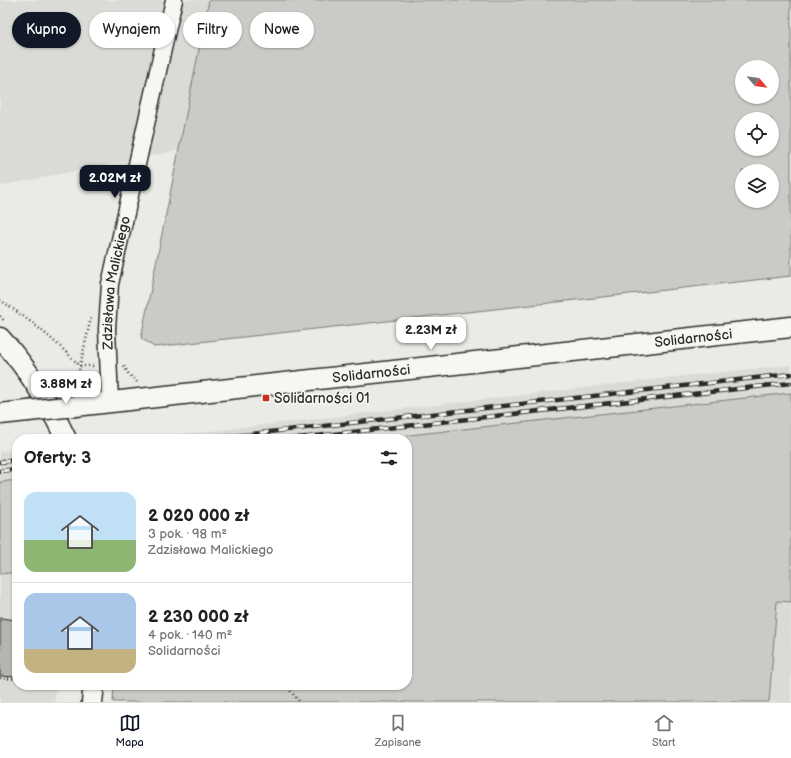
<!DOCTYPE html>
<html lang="pl">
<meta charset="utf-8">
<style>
:root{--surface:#fff;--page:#f2f2f2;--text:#202124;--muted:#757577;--line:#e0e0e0;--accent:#111827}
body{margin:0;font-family:"Balsamiq Sans",sans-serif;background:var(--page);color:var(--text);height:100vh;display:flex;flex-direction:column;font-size:15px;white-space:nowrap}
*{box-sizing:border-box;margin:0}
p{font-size:13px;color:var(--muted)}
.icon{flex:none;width:22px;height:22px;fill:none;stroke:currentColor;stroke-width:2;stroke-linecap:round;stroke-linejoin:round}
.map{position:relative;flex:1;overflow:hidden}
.side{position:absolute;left:12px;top:434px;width:400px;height:256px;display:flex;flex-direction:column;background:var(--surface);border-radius:16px;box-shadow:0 1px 3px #0004}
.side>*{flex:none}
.hud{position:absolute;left:12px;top:12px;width:400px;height:36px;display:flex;gap:8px}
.needle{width:26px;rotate:119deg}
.fabs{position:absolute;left:735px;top:60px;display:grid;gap:8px}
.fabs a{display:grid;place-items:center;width:44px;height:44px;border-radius:50%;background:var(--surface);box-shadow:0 1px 3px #0004;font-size:20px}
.price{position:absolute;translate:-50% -34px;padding:0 9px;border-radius:8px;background:#fff;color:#222;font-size:13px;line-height:26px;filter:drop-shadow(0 1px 2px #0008)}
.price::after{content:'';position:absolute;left:50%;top:24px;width:12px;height:9px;margin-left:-6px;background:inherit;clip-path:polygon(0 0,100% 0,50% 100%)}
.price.on{background:var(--accent);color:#fff}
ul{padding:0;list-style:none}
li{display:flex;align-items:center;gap:12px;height:100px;padding:0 12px}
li+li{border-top:1px solid var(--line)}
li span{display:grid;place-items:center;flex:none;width:112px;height:80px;border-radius:12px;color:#555}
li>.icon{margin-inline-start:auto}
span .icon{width:48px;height:48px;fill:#fffc;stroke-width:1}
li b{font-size:17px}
h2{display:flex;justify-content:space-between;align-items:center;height:48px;padding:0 12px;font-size:17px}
.chip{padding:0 14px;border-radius:18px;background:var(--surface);box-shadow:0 1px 3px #0004;font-size:14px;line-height:36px}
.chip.on{background:var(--accent);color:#fff}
.menu{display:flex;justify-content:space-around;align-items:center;height:56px;border-top:1px solid var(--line);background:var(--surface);font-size:11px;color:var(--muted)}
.menu a{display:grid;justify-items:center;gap:2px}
.menu .on{color:var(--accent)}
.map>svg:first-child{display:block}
.built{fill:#dadad6}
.green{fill:#cacac7;stroke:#7a7a79;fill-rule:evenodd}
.building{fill:#b4b4b1;stroke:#2b2b2b}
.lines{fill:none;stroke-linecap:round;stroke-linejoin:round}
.minor-casing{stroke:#2b2b2b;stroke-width:19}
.tertiary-casing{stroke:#2b2b2b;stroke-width:23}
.path{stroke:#2b2b2b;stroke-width:2.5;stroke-dasharray:1 3;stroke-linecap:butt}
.minor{stroke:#f6f6f2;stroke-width:16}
.tertiary{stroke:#f6f6f2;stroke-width:20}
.rail-casing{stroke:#2b2b2b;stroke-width:4.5}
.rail{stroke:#f6f6f2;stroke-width:3;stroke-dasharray:9;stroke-linecap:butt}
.tertiary-bridge-casing{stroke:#2b2b2b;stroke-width:23;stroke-linecap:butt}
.tertiary-bridge{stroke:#f6f6f2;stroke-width:20}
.poi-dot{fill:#c8321e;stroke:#f6f6f2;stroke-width:1.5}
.labels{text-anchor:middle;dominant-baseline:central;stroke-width:3;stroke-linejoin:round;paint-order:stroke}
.street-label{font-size:14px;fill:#2b2b2b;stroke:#f6f6f2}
.poi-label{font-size:14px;fill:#2b2b2b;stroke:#f6f6f2;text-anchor:start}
</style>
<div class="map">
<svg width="791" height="702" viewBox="0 0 791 702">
<rect width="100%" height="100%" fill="#eaeae6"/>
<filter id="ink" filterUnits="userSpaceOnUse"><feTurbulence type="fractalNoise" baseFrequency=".025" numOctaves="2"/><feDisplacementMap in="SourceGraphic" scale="8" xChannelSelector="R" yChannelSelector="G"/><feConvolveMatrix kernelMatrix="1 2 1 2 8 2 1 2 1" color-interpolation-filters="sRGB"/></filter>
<g filter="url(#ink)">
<g class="built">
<polygon points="0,0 791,0 791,28 0,186"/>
<polygon points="791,365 791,393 554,420 372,439 124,439 204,432 694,375"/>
<polygon points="17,450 17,480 0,482 0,451"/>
<polygon points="17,572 17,685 56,685 55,702 0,702 0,574"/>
<polygon points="777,601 791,602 791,702 769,702"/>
</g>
<g class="green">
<path d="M 209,0 L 791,0 L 791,276 L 154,347 L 141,338 ZM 742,67 L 772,67 L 772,97 L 742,97 ZM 742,119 L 772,119 L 772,149 L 742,149 ZM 742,171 L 772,171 L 772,201 L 742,201 Z"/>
<polygon points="791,393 791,602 777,601 769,702 113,702 114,685 407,685 407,439 373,439"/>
<polygon points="17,480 17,572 0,574 0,482"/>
</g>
<polygon class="building" points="0,618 17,620 17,677 0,676"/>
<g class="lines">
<defs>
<g id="minor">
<path id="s1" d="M 110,403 L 107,329 L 110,284 L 174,0"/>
</g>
<g id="tertiary">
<path d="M 0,338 C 27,367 49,403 66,439"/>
<path id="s2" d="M 75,406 L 791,327"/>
<polyline points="0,414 28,411"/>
<polyline points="92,702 94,685"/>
</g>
</defs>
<use href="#minor" class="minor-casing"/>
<use href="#tertiary" class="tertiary-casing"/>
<g class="path">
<path d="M 0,300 C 29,319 56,341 80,366 L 94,366"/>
<polyline points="0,316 5,322"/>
<polyline points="124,366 128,373 137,382"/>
<polyline points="73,389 77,379 91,318"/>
<polyline points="0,678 17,679"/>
<polyline points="285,685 300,702"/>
</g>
<use href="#minor" class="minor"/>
<use href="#tertiary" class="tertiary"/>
<defs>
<g id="rail">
<polyline points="206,439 791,374"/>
<polyline points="289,439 791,383"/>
<polyline points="0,462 17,460"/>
<polyline points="0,471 17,469"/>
</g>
</defs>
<use href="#rail" class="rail-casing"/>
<use href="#rail" class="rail"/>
<defs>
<polyline id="tertiary-bridge" points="28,411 75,406"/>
</defs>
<use href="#tertiary-bridge" class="tertiary-bridge-casing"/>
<use href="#tertiary-bridge" class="tertiary-bridge"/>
</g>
</g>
<rect class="poi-dot" x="262" y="394" width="8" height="8" rx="2"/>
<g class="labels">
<g class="street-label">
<text stroke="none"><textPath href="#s1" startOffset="121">Zdzisława Malickiego</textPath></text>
<text stroke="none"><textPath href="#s2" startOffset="622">Solidarności</textPath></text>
<text stroke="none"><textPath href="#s2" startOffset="298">Solidarności</textPath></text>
</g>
<g class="poi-label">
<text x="274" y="398">Solidarności 01</text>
</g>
</g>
</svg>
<div class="fabs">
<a><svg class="needle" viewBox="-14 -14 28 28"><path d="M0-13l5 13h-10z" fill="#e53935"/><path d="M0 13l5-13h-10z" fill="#757577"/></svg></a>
<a><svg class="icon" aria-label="locate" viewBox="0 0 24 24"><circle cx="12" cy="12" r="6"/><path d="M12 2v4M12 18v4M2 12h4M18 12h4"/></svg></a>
<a><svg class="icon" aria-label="layers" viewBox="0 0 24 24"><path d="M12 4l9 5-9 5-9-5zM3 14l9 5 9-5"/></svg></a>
</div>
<b class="price on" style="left:115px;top:199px">2.02M zł</b>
<b class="price" style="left:431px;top:351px">2.23M zł</b>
<b class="price" style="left:66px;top:405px">3.88M zł</b>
<div class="hud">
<a class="chip on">Kupno</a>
<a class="chip">Wynajem</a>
<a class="chip">Filtry</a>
<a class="chip">Nowe</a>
</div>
<section class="side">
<h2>Oferty: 3<svg class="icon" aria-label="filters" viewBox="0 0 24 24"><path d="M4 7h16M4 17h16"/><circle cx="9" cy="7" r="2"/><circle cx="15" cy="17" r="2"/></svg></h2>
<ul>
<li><span style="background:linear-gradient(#bfe0f5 60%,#8fb573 0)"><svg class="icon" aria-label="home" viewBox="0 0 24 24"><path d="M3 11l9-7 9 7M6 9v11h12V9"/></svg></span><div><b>2 020 000 zł</b><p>3 pok. · 98 m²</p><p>Zdzisława Malickiego</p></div></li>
<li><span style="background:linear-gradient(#a9c7e8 70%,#c2b280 0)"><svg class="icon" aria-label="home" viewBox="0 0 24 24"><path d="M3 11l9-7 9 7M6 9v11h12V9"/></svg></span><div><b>2 230 000 zł</b><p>4 pok. · 140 m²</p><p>Solidarności</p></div></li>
</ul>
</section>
</div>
<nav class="menu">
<a class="on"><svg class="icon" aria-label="map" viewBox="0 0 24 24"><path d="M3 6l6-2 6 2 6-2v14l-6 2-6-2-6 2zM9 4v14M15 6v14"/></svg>Mapa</a>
<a><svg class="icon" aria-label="saved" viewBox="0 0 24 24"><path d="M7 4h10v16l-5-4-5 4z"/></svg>Zapisane</a>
<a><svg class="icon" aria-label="home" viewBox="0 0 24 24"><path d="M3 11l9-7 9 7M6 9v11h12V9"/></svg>Start</a>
</nav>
